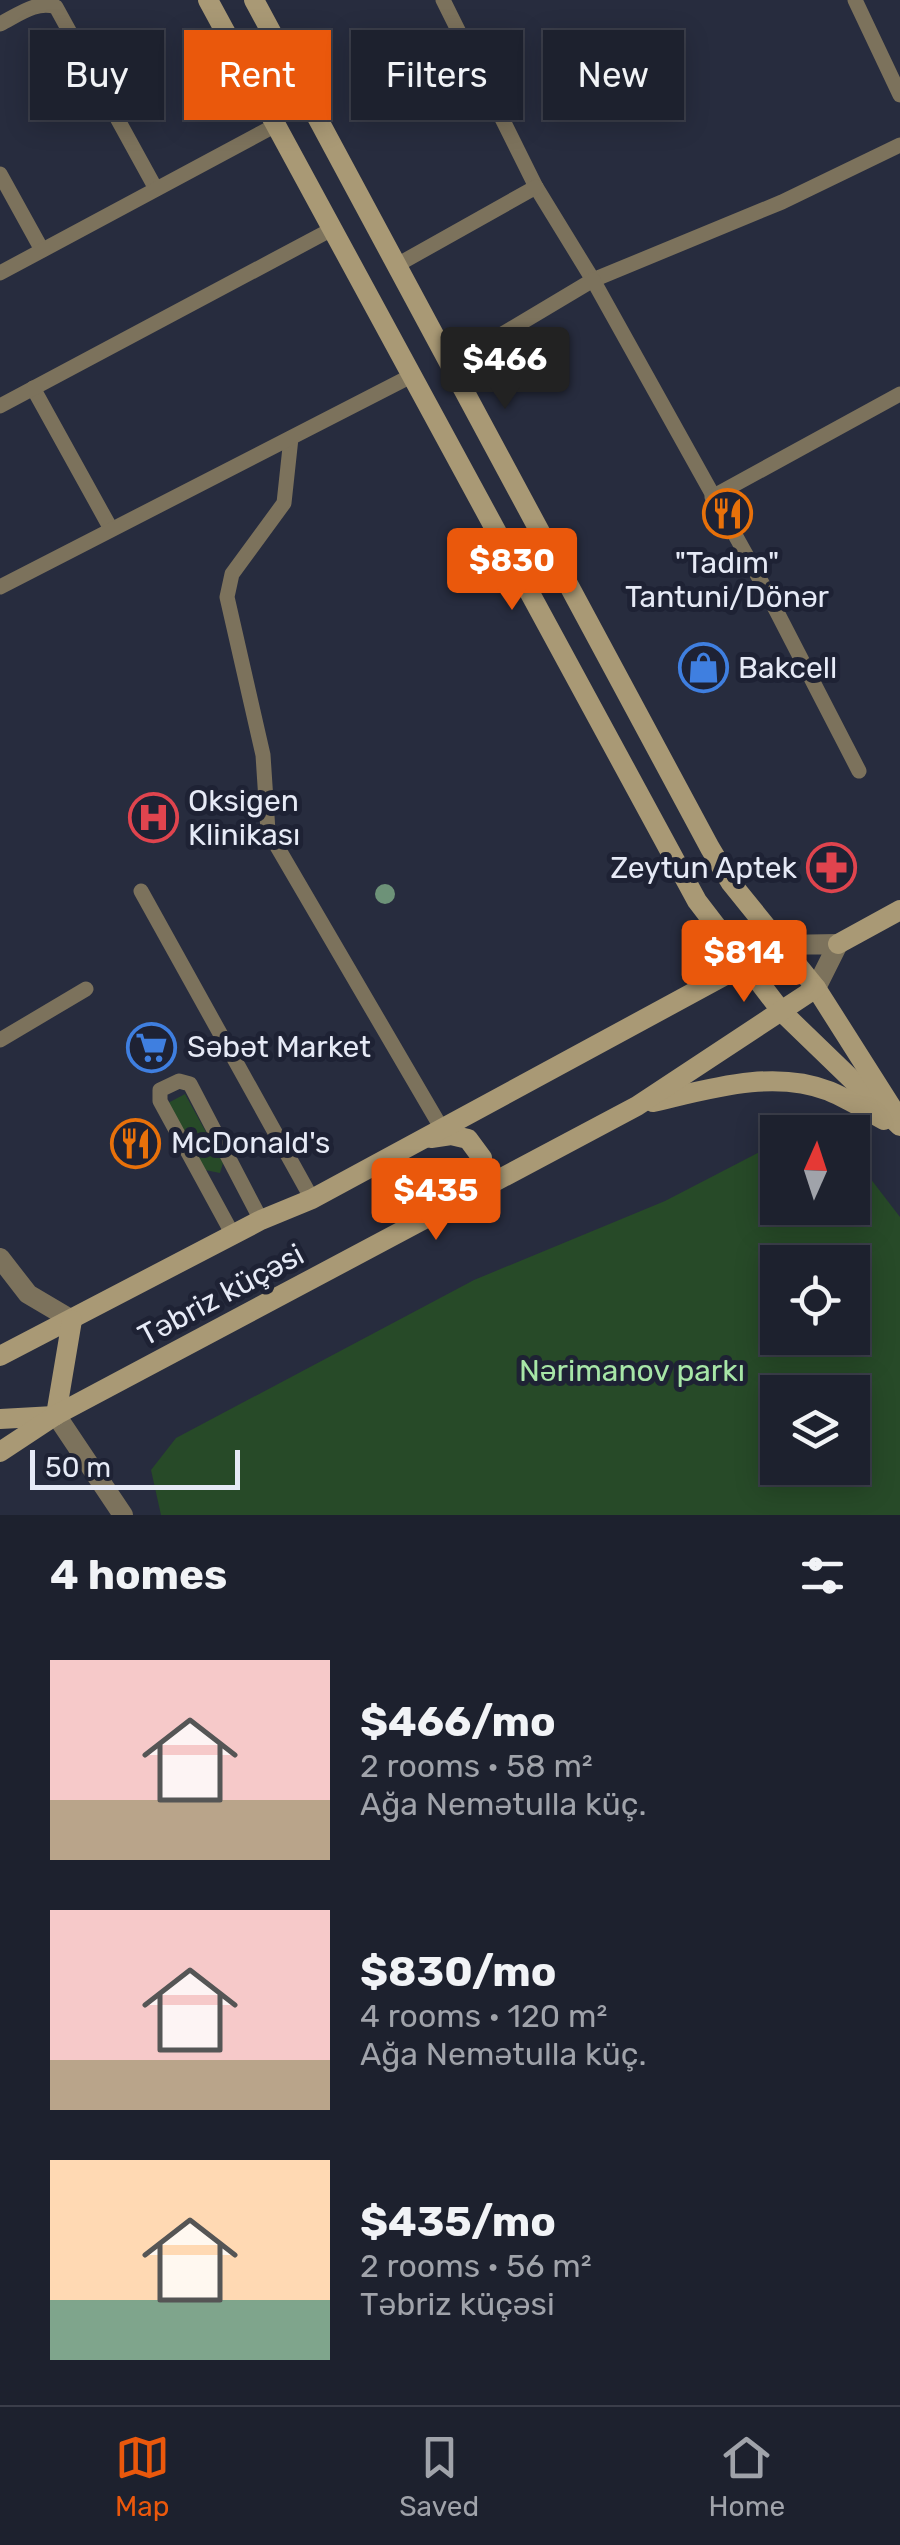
<!DOCTYPE html>
<meta charset="utf-8">
<style>
:root{--surface:#1d212e;--page:#252936;--text:#f1f3f6;--muted:#a0a3aa;--line:#3b3e4a;--accent:#ea580c}
body{margin:0;font-family:Rubik,sans-serif;background:var(--page);color:var(--text);height:100vh;display:flex;flex-direction:column;font-size:38px;white-space:nowrap}
*{box-sizing:border-box;margin:0}
p{font-size:32px;color:var(--muted)}
.icon{flex:none;width:55px;height:55px;fill:none;stroke:currentColor;stroke-width:2;stroke-linecap:round;stroke-linejoin:round}
.map{position:relative;height:1515px;overflow:hidden}
.details{display:flex;flex-direction:column;background:var(--surface);flex:1}
.details>*{flex:none}
.banner{position:absolute;left:30px;top:30px;width:840px;height:90px;display:flex;gap:20px}
.needle{width:65px;rotate:3deg}
.controls{position:absolute;left:760px;top:1115px;display:grid;gap:20px}
.controls a{display:grid;place-items:center;width:110px;height:110px;border-radius:0px;background:var(--surface);box-shadow:0 5px 25px #0003,0 0 0 2px var(--line);font-size:50px}
.scale{position:absolute;left:30px;bottom:25px;width:210px;box-sizing:border-box;padding-left:10px;border:5px solid #e6eaf6;border-top:0;font-size:28px;line-height:35px;white-space:nowrap;color:#e6eaf6;-webkit-text-stroke:8px #1e2234;paint-order:stroke}
.price{position:absolute;translate:-50% -85px;padding:0 22px;border-radius:10px;background:var(--accent);color:#fff;font-size:32px;line-height:65px;filter:drop-shadow(0 2px 5px #0008)}
.price::after{content:'';position:absolute;left:50%;top:60px;width:30px;height:22px;margin-left:-15px;background:inherit;clip-path:polygon(0 0,100% 0,50% 100%)}
.price.current{background:#222;color:#fff}
ul{padding:0;list-style:none}
li{display:flex;align-items:center;gap:30px;height:250px;padding:0 50px}
li span{display:grid;place-items:center;flex:none;width:280px;height:200px;border-radius:0px;color:#555}
li>.icon{margin-inline-start:auto}
span .icon{width:120px;height:120px;fill:#fffc;stroke-width:1}
li b{font-size:42px}
h2{display:flex;justify-content:space-between;align-items:center;height:120px;padding:0 50px;font-size:42px}
.pill{padding:0 35px;border-radius:0px;background:var(--surface);box-shadow:0 5px 25px #0003,0 0 0 2px var(--line);font-size:35px;line-height:90px}
.pill.current{background:var(--accent);color:#fff}
.dock{display:flex;justify-content:space-around;align-items:center;height:140px;border-top:2px solid var(--line);background:var(--surface);font-size:28px;color:var(--muted)}
.dock a{display:grid;justify-items:center;gap:5px}
.dock .current{color:var(--accent)}
.map>svg:first-child{display:block}
.green{fill:#274a28;fill-rule:evenodd}
.lines{fill:none;stroke-linecap:round;stroke-linejoin:round}
.lane{stroke:#7c725c;stroke-width:15}
.street{stroke:#7c725c;stroke-width:20}
.secondary{stroke:#a99975;stroke-width:20}
.tree{fill:#6d9278}
.labels{text-anchor:middle;dominant-baseline:central;stroke-width:10;stroke-linejoin:round;paint-order:stroke}
.poi-label{font-size:30px;fill:#e6eaf6;stroke:#1e2234;text-anchor:start}
.street-label{font-size:30px;fill:#e6eaf6;stroke:#1e2234}
.park-label{font-size:30px;fill:#a7e6a7;stroke:#1e2234}
</style>
<div class="map">
<svg width="900" height="1515" viewBox="0 0 900 1515">
<rect width="100%" height="100%" fill="#272c3e"/>
<g class="green">
<polygon points="185,1094 223,1163 220,1173 205,1170 168,1103"/>
<path d="M 777,1143 L 778,1208 L 852,1208 L 853,1156 L 900,1217 L 900,1515 L 161,1515 L 151,1470 L 176,1438 L 474,1280 L 665,1201 ZM 778,1262 L 852,1262 L 852,1338 L 778,1338 ZM 778,1392 L 852,1392 L 852,1468 L 778,1468 Z"/>
</g>
<g class="lines">
<g class="lane">
<polyline points="443,0 536,187 593,280 782,202 900,145"/>
<polyline points="855,0 900,95"/>
<path d="M 0,24 C 18,15 37,0 56,7 L 156,189"/>
<polyline points="0,174 42,250"/>
<polyline points="397,265 536,187"/>
<polyline points="0,273 276,125"/>
<polyline points="449,361 479,348 593,280 763,585 859,771"/>
<polyline points="33,388 111,529"/>
<polyline points="0,406 334,228"/>
<polyline points="291,438 284,503 232,574 227,597 263,755 268,831 442,1129"/>
<polyline points="712,497 900,394"/>
<polyline points="0,587 413,375"/>
<polyline points="141,891 312,1199"/>
<polyline points="0,1040 86,989"/>
<polyline points="233,1235 160,1101 160,1090 179,1081 190,1084 261,1220"/>
</g>
<g class="street">
<polyline points="781,945 838,944 816,988"/>
<polyline points="0,1258 28,1294 72,1320"/>
<polyline points="56,1415 123,1515"/>
</g>
<g class="secondary">
<polyline points="208,0 697,901 782,1012 900,1126"/>
<polyline points="254,0 710,848 731,883 816,988 894,1111"/>
<polyline points="838,944 900,910"/>
<path d="M 653,1102 C 709,1089 773,1069 829,1091 C 848,1099 866,1110 884,1120"/>
<polyline points="431,1138 451,1135 468,1139 482,1158 477,1181 464,1197"/>
<polyline points="0,1356 261,1220 312,1199 781,945"/>
<polyline points="56,1415 72,1320"/>
<polyline points="0,1419 54,1416"/>
<polyline points="0,1452 56,1415 637,1106 816,988"/>
</g>
</g>
<circle class="tree" cx="385" cy="894" r="10"/>
<defs>
<symbol id="restaurant-ring" viewBox="-11 -11 22 22"><circle r="9.5" fill="#1e2234" stroke="#e8710a" stroke-width="1.5"/><path d="M-5-6h1v4h1v-4h1v4h1v-4h1v5L-1.5 .5V6h-2V.5L-5-1ZM5-6V6H3V1.5H1.5Q1.5-4 5-6Z" fill="#e8710a"/></symbol>
<symbol id="shop-ring" viewBox="-11 -11 22 22"><circle r="9.5" fill="#1e2234" stroke="#3f7fe0" stroke-width="1.5"/><path d="M-5-2.5h2.3a2.7 3.5 0 0 1 5.4 0H5L5.5 6h-11ZM-1.5-2.5h3a1.5 2.3 0 0 0-3 0Z" fill="#3f7fe0"/></symbol>
<symbol id="hospital-ring" viewBox="-11 -11 22 22"><circle r="9.5" fill="#1e2234" stroke="#e0444e" stroke-width="1.5"/><path d="M-5-5h3v3.5h4V-5h3V5h-3V1.5h-4V5h-3Z" fill="#e0444e"/></symbol>
<symbol id="pharmacy-ring" viewBox="-11 -11 22 22"><circle r="9.5" fill="#1e2234" stroke="#e0444e" stroke-width="1.5"/><path d="M-2-6h4v4h4v4h-4v4h-4v-4h-4v-4h4Z" fill="#e0444e"/></symbol>
<symbol id="supermarket-ring" viewBox="-11 -11 22 22"><circle r="9.5" fill="#1e2234" stroke="#3f7fe0" stroke-width="1.5"/><path d="M-6-5.5h2.5l.6 2H6L4.5 2H-2.5L-4.4-4H-6ZM-1.5 3.2a1.3 1.3 0 1 0 .1 0ZM3 3.2a1.3 1.3 0 1 0 .1 0Z" fill="#3f7fe0"/></symbol>
</defs>
<g fill-rule="evenodd">
<use href="#restaurant-ring" x="700" y="486" width="55" height="55"/>
<use href="#shop-ring" x="676" y="640" width="55" height="55"/>
<use href="#hospital-ring" x="126" y="790" width="55" height="55"/>
<use href="#pharmacy-ring" x="804" y="840" width="55" height="55"/>
<use href="#supermarket-ring" x="124" y="1020" width="55" height="55"/>
<use href="#restaurant-ring" x="108" y="1116" width="55" height="55"/>
</g>
<g class="labels">
<g class="poi-label">
<text x="727" y="563" text-anchor="middle">"Tadım"<tspan x="727" dy="34">Tantuni/Dönər</tspan></text>
<text x="738" y="668">Bakcell</text>
<text x="188" y="801">Oksigen<tspan x="188" dy="34">Klinikası</tspan></text>
<text x="797" y="868" text-anchor="end">Zeytun Aptek</text>
<text x="187" y="1047">Səbət Market</text>
<text x="171" y="1143">McDonald's</text>
</g>
<g class="street-label">
<text transform="translate(221 1295) rotate(-28)">Təbriz küçəsi</text>
</g>
<g class="park-label">
<text x="632" y="1371">Nərimanov parkı</text>
</g>
</g>
</svg>
<div class="controls">
<a><svg class="needle" viewBox="-14 -14 28 28"><path d="M0-13l5 13h-10z" fill="#e53935"/><path d="M0 13l5-13h-10z" fill="#a0a3aa"/></svg></a>
<a><svg class="icon" aria-label="locate" viewBox="0 0 24 24"><circle cx="12" cy="12" r="6"/><path d="M12 2v4M12 18v4M2 12h4M18 12h4"/></svg></a>
<a><svg class="icon" aria-label="layers" viewBox="0 0 24 24"><path d="M12 4l9 5-9 5-9-5zM3 14l9 5 9-5"/></svg></a>
</div>
<div class="scale">50 m</div>
<b class="price current" style="left:505px;top:412px">$466</b>
<b class="price" style="left:512px;top:613px">$830</b>
<b class="price" style="left:744px;top:1005px">$814</b>
<b class="price" style="left:436px;top:1243px">$435</b>
<div class="banner">
<a class="pill">Buy</a>
<a class="pill current">Rent</a>
<a class="pill">Filters</a>
<a class="pill">New</a>
</div>
</div>
<section class="details">
<h2>4 homes<svg class="icon" aria-label="filters" viewBox="0 0 24 24"><path d="M4 7h16M4 17h16"/><circle cx="9" cy="7" r="2"/><circle cx="15" cy="17" r="2"/></svg></h2>
<ul>
<li><span style="background:linear-gradient(#f6c9c9 70%,#b9a48a 0)"><svg class="icon" aria-label="home" viewBox="0 0 24 24"><path d="M3 11l9-7 9 7M6 9v11h12V9"/></svg></span><div><b>$466/mo</b><p>2 rooms · 58 m²</p><p>Ağa Nemətulla küç.</p></div></li>
<li><span style="background:linear-gradient(#f6c9c9 75%,#b9a48a 0)"><svg class="icon" aria-label="home" viewBox="0 0 24 24"><path d="M3 11l9-7 9 7M6 9v11h12V9"/></svg></span><div><b>$830/mo</b><p>4 rooms · 120 m²</p><p>Ağa Nemətulla küç.</p></div></li>
<li><span style="background:linear-gradient(#ffd9b3 70%,#7fa58c 0)"><svg class="icon" aria-label="home" viewBox="0 0 24 24"><path d="M3 11l9-7 9 7M6 9v11h12V9"/></svg></span><div><b>$435/mo</b><p>2 rooms · 56 m²</p><p>Təbriz küçəsi</p></div></li>
</ul>
</section>
<nav class="dock">
<a class="current"><svg class="icon" aria-label="map" viewBox="0 0 24 24"><path d="M3 6l6-2 6 2 6-2v14l-6 2-6-2-6 2zM9 4v14M15 6v14"/></svg>Map</a>
<a><svg class="icon" aria-label="saved" viewBox="0 0 24 24"><path d="M7 4h10v16l-5-4-5 4z"/></svg>Saved</a>
<a><svg class="icon" aria-label="home" viewBox="0 0 24 24"><path d="M3 11l9-7 9 7M6 9v11h12V9"/></svg>Home</a>
</nav>
